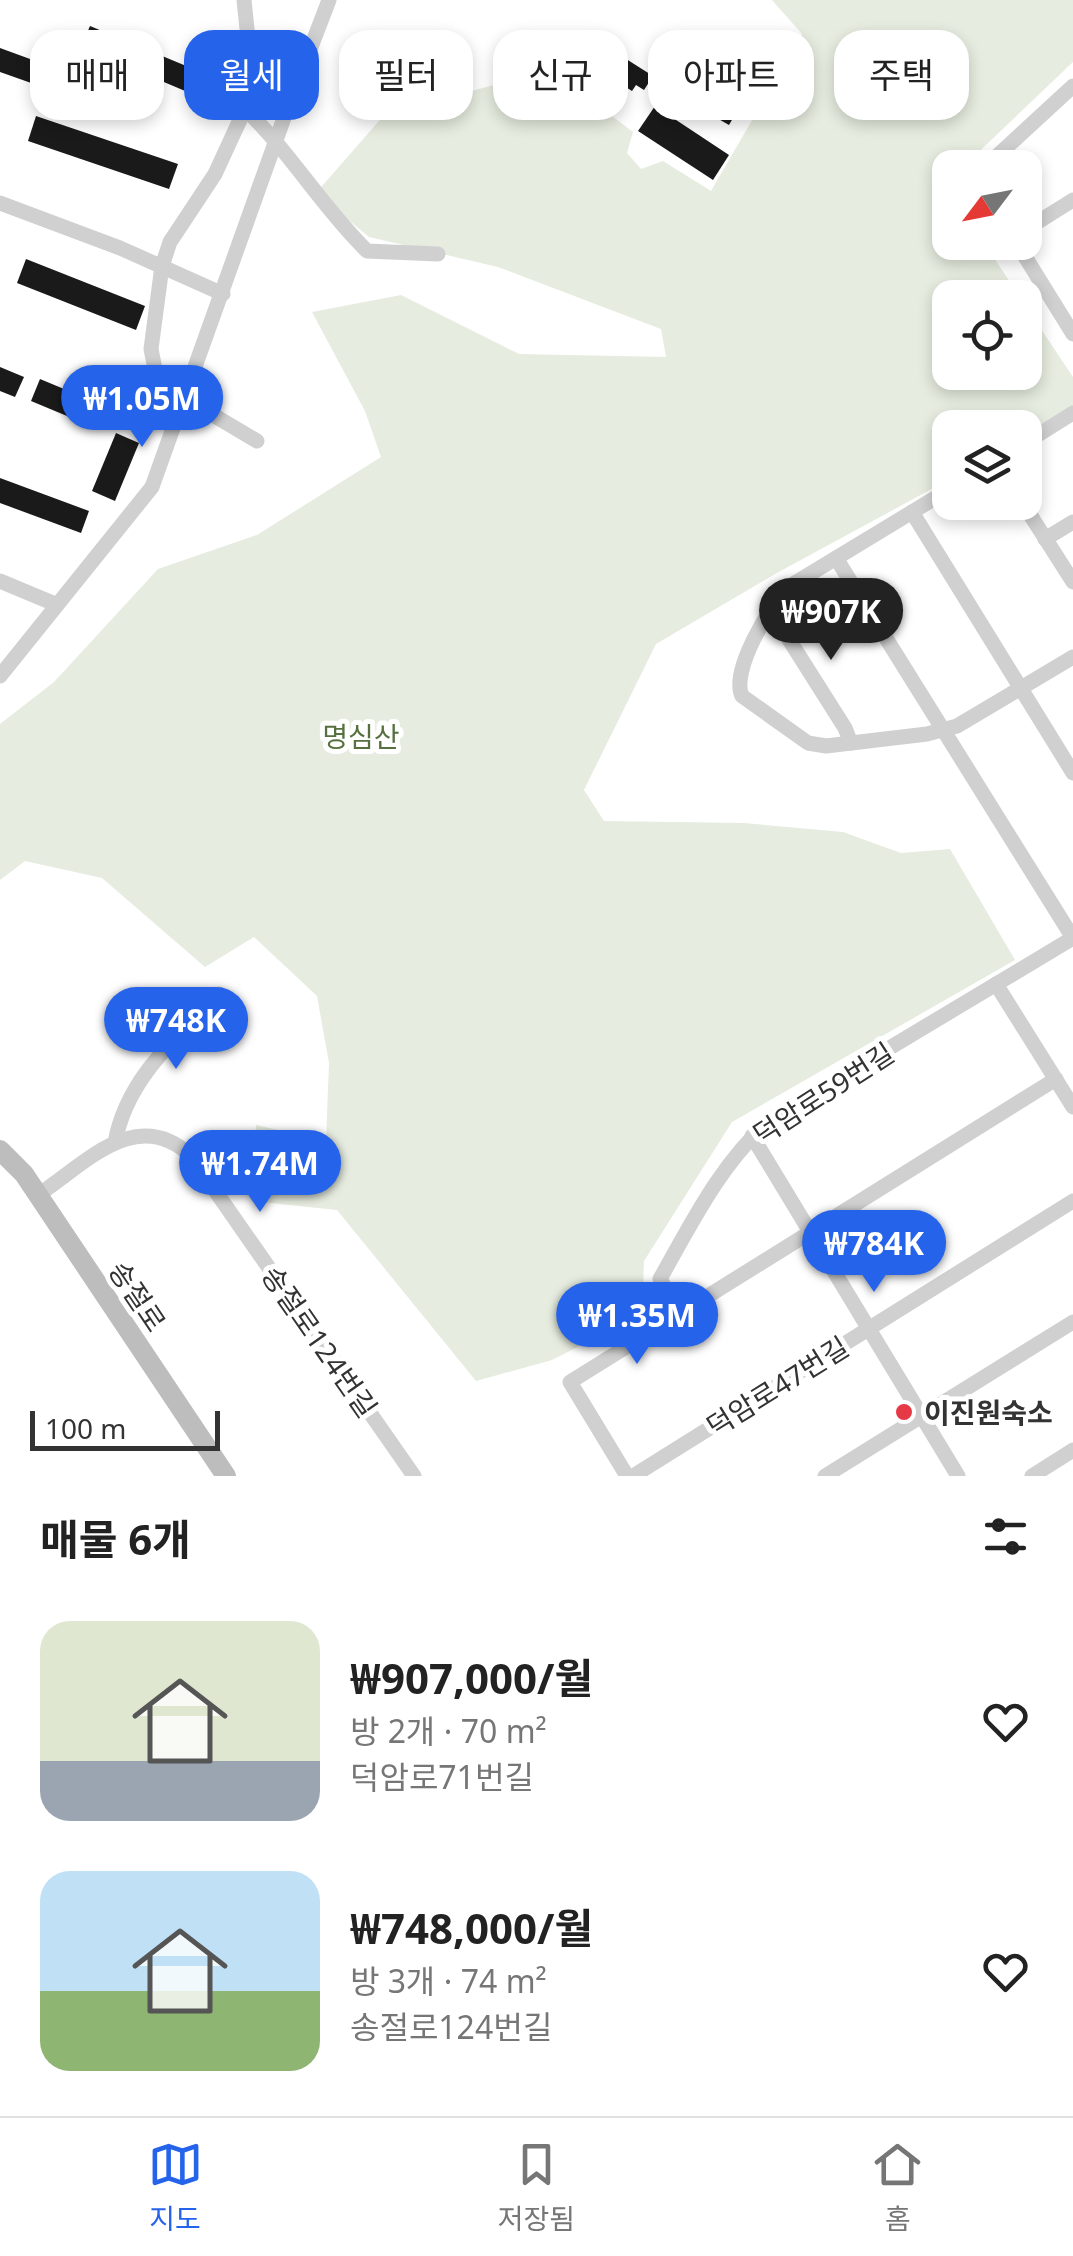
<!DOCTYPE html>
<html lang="ko">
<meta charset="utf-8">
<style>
:root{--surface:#fff;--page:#f2f2f2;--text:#222;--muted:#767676;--line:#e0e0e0;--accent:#2563eb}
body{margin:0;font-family:"Noto Sans","Noto Sans KR",sans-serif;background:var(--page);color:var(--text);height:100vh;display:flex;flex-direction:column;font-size:38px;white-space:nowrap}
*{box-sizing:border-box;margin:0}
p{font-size:32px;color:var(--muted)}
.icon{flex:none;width:55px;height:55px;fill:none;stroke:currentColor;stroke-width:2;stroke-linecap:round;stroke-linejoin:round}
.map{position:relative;height:1476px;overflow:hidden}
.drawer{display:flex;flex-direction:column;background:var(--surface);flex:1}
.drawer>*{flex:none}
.top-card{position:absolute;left:30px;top:30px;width:1015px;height:90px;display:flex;gap:20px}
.needle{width:65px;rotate:238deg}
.buttons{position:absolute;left:932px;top:150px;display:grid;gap:20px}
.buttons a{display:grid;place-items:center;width:110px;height:110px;border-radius:20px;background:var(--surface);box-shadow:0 5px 15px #0003;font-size:50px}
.scale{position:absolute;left:30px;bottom:25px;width:190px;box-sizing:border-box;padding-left:10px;border:5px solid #333;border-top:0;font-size:28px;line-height:35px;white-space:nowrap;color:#333;-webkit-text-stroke:8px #fff;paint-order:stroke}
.price{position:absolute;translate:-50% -85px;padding:0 22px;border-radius:35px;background:var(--accent);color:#fff;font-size:32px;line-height:65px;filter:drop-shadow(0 2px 5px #0008)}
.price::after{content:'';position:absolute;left:50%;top:60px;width:30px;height:22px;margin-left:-15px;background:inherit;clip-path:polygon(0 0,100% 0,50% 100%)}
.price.active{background:#222;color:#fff}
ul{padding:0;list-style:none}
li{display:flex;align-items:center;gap:30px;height:250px;padding:0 40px}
li span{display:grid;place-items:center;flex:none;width:280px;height:200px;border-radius:30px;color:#555}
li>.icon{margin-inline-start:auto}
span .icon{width:120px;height:120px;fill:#fffc;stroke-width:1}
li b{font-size:42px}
h2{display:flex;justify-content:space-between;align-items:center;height:120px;padding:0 40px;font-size:42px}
.pill{padding:0 35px;border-radius:30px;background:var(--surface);box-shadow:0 5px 15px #0003;font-size:35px;line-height:90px}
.pill.active{background:var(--accent);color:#fff}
.dock{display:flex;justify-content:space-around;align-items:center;height:140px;border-top:2px solid var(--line);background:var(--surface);font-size:28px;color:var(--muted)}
.dock a{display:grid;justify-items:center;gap:5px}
.dock .active{color:var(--accent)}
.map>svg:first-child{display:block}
.green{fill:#e6ecdf}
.building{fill:#1a1a1a}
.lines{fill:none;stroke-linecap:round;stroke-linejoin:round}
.street{stroke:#d0d0d0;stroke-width:15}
.secondary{stroke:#bdbdbd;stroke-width:20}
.poi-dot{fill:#e63946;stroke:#fff;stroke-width:4}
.labels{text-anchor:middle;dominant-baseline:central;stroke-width:10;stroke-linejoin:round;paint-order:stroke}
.park-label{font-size:28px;fill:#56703f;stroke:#fff}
.street-label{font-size:28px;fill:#333;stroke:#fff}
.poi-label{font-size:28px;font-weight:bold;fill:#333;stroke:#fff;text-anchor:start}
</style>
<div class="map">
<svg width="1073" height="1476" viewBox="0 0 1073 1476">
<rect width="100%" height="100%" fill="#fff"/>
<polygon class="green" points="772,0 1073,0 1073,62 968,162 959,167 950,168 950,174 942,180 950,192 950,242 984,243 1020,297 950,298 950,372 1025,372 1025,305 1073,377 1073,412 1025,438 1025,428 950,428 950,479 775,574 656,644 584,790 604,821 744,823 843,832 901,853 950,849 1015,960 732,1122 644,1261 642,1314 552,1360 476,1381 337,1210 252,1201 256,1125 326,1141 329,1063 317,996 254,937 205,967 102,878 25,861 0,880 0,724 54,682 158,569 257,535 381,457 365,411 312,312 401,295 519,354 666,357 661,329 498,267 369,237 316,193 385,114 551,70 633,132 627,153 641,169 663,161 711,191 802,34"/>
<g class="building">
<polygon points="90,26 232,85 223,107 81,47"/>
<polygon points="0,48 41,63 34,84 0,72"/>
<polygon points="623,57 653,76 644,90 636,85 632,91 610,77"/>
<polygon points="679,72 740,106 729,125 668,90"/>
<polygon points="655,106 729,155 713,180 638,131"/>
<polygon points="36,116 178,164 169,189 28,141"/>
<polygon points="26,259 145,306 136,330 17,283"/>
<polygon points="0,367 24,377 15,397 0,391"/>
<polygon points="40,379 100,404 91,426 31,401"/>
<polygon points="116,433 139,443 115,501 92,491"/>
<polygon points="0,478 89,511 81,533 0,503"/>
</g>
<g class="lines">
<g class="street">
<polyline points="244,0 252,77 251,96 215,174 170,242 162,266 151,349 156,374 166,387 257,441"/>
<path d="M 245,109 C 290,152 322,207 367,251 L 438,254"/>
<polyline points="984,168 1073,86"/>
<polyline points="0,203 120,248 223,294"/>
<polyline points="1025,230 1073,200"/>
<polyline points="1016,242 1073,334"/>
<polyline points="1025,443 1073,413"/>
<path d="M 950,489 L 790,586 C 771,603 730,671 742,696 L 808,743 L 826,746 L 927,734 L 957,726 L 1073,657"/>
<polyline points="1022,502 1073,582"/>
<polyline points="912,512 1073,773"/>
<polyline points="1045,539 1073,522"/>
<polyline points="836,558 1073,938"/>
<polyline points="0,581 55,604"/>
<polyline points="769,608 845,728 851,743"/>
<polyline points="0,676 152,487 285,115 329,0"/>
<polyline points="996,984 1073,1107"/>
<polyline points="752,1136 958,1476"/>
<path d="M 115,1143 C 126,1079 176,1038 219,994"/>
<path d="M 38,1195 C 86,1163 137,1105 191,1156 L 414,1476"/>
<path d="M 681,1314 L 660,1279 C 692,1222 721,1163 771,1119 L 1073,938"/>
<polyline points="627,1476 570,1382 1056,1079"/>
<polyline points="633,1476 1073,1201"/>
<polyline points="825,1476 1073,1322"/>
<polyline points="1032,1476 1073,1450"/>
</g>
<polyline class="secondary" points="0,1150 24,1174 226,1476"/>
</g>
<circle class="poi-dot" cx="904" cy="1412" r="10"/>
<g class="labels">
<g class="park-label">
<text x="361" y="736">명심산</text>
</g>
<g class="street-label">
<text transform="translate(823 1093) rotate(-33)">덕암로59번길</text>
<text transform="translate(138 1296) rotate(56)">송절로</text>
<text transform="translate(320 1341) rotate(55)">송절로124번길</text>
<text transform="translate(777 1386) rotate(-32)">덕암로47번길</text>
</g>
<g class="poi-label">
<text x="924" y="1412">이진원숙소</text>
</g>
</g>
</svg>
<div class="buttons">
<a><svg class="needle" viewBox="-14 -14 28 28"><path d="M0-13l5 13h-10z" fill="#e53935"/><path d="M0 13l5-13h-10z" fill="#767676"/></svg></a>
<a><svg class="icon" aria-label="locate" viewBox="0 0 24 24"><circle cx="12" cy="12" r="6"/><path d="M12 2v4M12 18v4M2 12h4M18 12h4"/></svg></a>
<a><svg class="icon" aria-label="layers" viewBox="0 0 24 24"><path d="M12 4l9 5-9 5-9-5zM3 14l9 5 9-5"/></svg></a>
</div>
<div class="scale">100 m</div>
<b class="price" style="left:142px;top:450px">₩1.05M</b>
<b class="price active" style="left:831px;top:663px">₩907K</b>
<b class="price" style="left:176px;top:1072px">₩748K</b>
<b class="price" style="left:260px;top:1215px">₩1.74M</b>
<b class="price" style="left:874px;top:1295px">₩784K</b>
<b class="price" style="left:637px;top:1367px">₩1.35M</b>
<div class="top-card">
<a class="pill">매매</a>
<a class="pill active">월세</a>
<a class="pill">필터</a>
<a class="pill">신규</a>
<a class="pill">아파트</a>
<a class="pill">주택</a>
</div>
</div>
<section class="drawer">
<h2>매물 6개<svg class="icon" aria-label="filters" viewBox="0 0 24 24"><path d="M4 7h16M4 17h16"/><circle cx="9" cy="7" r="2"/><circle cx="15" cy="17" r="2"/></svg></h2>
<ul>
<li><span style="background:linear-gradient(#dfe7d0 70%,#9aa5b1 0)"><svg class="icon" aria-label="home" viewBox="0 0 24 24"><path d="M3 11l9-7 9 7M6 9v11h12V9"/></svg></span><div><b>₩907,000/월</b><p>방 2개 · 70 m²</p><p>덕암로71번길</p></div><svg class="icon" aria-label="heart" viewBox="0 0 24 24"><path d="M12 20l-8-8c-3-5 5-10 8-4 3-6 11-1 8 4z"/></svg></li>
<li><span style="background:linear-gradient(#bfe0f5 60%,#8fb573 0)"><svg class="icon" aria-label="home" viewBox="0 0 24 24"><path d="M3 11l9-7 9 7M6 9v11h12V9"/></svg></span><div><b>₩748,000/월</b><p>방 3개 · 74 m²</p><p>송절로124번길</p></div><svg class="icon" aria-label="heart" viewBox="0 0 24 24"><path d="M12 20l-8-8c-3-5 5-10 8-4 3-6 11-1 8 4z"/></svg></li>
</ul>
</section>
<nav class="dock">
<a class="active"><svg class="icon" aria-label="map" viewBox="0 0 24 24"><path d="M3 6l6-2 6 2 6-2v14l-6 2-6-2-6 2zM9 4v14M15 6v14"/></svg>지도</a>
<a><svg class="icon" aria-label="saved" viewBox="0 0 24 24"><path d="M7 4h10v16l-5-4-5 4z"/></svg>저장됨</a>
<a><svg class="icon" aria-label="home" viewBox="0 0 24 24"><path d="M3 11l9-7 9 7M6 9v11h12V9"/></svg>홈</a>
</nav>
